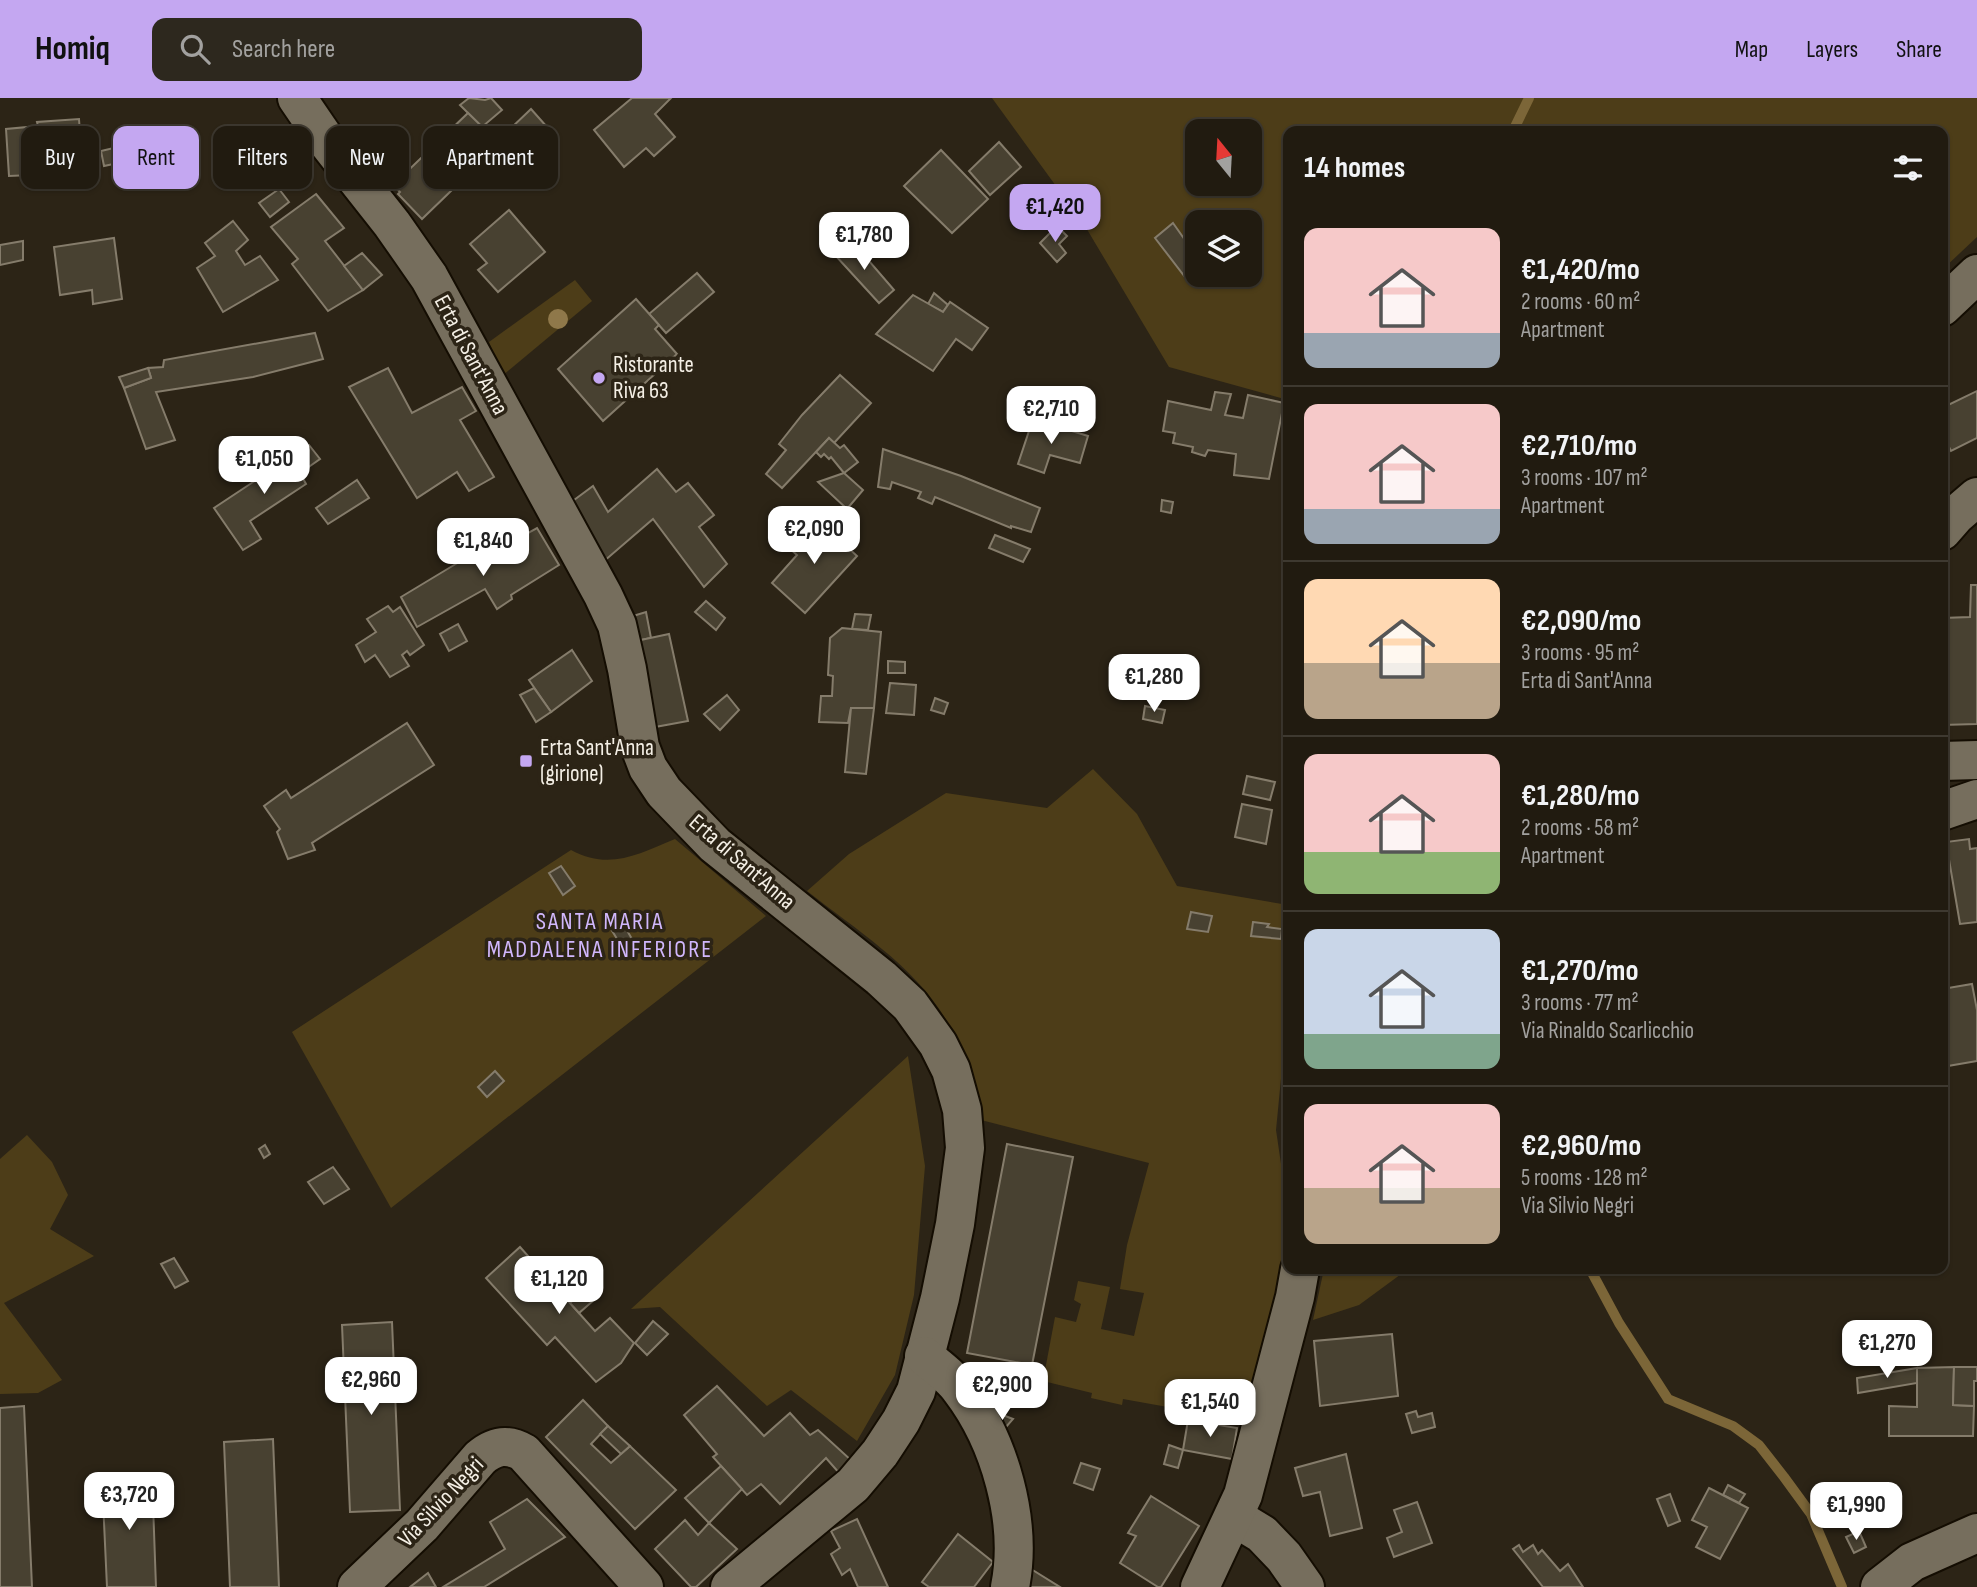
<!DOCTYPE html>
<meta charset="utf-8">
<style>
:root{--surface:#211b10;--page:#2d281e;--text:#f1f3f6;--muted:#a2a19f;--line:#3e3930;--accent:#c4a7f1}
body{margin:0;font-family:"Sofia Sans Condensed",sans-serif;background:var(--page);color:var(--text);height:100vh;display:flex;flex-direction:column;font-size:26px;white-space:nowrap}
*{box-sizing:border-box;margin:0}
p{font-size:23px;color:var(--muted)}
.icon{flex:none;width:38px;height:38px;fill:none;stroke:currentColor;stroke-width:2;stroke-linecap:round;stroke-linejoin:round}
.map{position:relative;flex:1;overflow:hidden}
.side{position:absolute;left:1283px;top:28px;width:665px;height:1148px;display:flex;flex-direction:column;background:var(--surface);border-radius:14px;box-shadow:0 2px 5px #0004,0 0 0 2px var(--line)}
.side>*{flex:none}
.banner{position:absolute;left:21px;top:28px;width:665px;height:63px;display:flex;gap:14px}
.needle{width:46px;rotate:342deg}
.buttons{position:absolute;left:1185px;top:21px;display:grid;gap:14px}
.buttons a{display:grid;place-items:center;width:77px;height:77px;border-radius:14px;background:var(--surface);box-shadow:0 2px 5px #0004,0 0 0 2px var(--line);font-size:35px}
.price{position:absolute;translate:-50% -60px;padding:0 16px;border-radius:14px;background:#fff;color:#222;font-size:23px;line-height:46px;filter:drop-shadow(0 2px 4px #0008)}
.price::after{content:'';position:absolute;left:50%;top:42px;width:21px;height:16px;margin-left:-10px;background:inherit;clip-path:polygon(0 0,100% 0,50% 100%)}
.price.current{background:var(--accent);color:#111}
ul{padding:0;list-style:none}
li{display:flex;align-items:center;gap:21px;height:175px;padding:0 21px}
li+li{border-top:2px solid var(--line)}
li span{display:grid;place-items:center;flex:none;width:196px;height:140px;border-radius:14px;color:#555}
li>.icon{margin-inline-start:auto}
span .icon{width:84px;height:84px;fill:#fffc;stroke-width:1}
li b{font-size:30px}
h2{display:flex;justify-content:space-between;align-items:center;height:84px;padding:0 21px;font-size:30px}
.tag{padding:0 24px;border-radius:14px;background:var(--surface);box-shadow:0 2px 5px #0004,0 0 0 2px var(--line);font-size:24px;line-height:63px}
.tag.current{background:var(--accent);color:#111}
header{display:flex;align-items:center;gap:42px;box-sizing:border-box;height:98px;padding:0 35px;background:var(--accent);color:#111}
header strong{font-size:33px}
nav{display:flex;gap:38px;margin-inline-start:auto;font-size:24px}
.search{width:490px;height:63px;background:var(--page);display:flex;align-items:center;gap:18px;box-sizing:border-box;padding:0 24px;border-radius:14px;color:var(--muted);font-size:26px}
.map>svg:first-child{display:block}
.green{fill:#4d3d18;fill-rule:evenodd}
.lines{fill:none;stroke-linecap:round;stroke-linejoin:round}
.stream{stroke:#7c6638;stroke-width:10}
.building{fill:#484131;stroke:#857c6b;stroke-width:2}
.minor-casing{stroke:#140d02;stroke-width:42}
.minor{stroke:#766e5d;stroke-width:38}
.tree{fill:#8f784a}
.poi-dot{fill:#c4a7f1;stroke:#2c2416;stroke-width:2.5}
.labels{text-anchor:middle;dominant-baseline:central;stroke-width:7;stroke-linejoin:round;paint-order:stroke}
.street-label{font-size:23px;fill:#f4efe5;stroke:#2c2416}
.poi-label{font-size:23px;fill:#f4efe5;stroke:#2c2416;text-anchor:start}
.neighbourhood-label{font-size:24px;letter-spacing:2px;fill:#d1b7fd;stroke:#2c2416}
</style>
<header>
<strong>Homiq</strong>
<div class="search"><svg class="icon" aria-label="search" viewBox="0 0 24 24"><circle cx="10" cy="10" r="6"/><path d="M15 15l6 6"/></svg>Search here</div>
<nav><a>Map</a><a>Layers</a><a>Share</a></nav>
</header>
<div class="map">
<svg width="1977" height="1489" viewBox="0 0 1977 1489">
<rect width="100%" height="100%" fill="#2c2416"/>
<g class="green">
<path d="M 992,0 L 1977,0 L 1977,139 L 1943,171 L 1942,33 L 1288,33 L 1288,302 L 1169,269 L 1085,128 ZM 1197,33 L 1250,33 L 1250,86 L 1197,86 ZM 1197,124 L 1250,124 L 1250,177 L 1197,177 Z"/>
<polygon points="575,182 592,203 502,278 489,244"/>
<path d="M 1093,671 L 1137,716 L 1177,788 L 1288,807 L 1288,939 L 1284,950 L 1276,1032 L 1288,1113 L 1288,1138 L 1275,1207 L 1240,1322 L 1123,1301 L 1122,1307 L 1091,1300 L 1092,1295 L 1043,1283 L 1055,1219 L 1076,1224 L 1081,1206 L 1074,1202 L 1078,1183 L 1110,1189 L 1101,1231 L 1134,1238 L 1144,1195 L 1120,1191 L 1127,1147 L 1149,1065 L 981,1022 C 972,988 964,951 945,920 C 913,867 855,831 807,793 L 849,756 L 946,695 L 1047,710 Z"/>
<path d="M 675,741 L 766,818 L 391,1110 L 292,934 L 571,752 C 610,773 638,756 675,741 Z"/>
<polygon points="908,958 925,1068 914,1197 895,1277 857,1343 791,1292 767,1308 660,1209 631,1211"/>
<polygon points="27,1037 52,1064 68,1097 50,1131 94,1158 4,1205 62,1282 38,1295 0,1296 0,1061"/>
<polygon points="1324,1171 1408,1171 1359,1207 1313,1222"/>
</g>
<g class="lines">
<g class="stream">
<polyline points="1513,33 1529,0"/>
<polyline points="1590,1171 1619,1225 1668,1301 1733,1328 1759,1347 1784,1379 1811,1416 1842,1489"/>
</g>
</g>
<g class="building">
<polygon points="469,0 485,2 491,0 502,12 482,29 460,7"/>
<polygon points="632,0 671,0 655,16 675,39 654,58 646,50 624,69 594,32"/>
<polygon points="531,11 547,29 526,49 510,31"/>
<polygon points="468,15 506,52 491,68 484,61 422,121 398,96 400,94 393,87"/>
<polygon points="79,21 83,79 56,81 54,76 9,78 6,31 38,28 37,24"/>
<polygon points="152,41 159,66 143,70 140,64 132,62 104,68 101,53"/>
<polygon points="999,44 1021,69 990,97 969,73"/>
<polygon points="941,52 988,101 952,135 904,88"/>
<polygon points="279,91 289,104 270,119 259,105"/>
<polygon points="316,96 344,130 325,143 363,192 328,213 292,166 298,161 271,129"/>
<polygon points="509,112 545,154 498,194 478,172 487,165 470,146"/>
<polygon points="233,123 248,142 236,153 245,167 260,158 278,182 223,214 197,170 215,158 205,145"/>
<polygon points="1173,125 1197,159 1197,174 1185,179 1155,140"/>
<polygon points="1057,128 1067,138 1059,146 1066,155 1057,164 1040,145"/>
<polygon points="114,140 122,201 93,206 92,192 60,197 54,149"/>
<polygon points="851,142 894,192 879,205 835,157"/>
<polygon points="23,143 23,162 0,167 0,147"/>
<polygon points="362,155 382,177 363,192 344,168"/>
<polygon points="697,175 714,194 666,235 649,216"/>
<polygon points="934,195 948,207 943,214 928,206"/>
<polygon points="913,197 943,214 950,204 988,230 972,252 956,241 933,273 876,236"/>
<polygon points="636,201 659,227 655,231 677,256 603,323 558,271"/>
<polygon points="315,235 323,261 253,279 156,294 175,342 146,351 124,290 151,280 148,270 163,269 164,262"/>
<polygon points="148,270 151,280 124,290 119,279"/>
<polygon points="388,270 412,315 462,289 476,313 460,322 494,379 469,393 457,374 417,400 349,289"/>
<polygon points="840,277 871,305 834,345 829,340 782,390 766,376 786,352 779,346 802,317"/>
<polygon points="1977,293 1977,340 1951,353 1942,335 1942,310"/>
<polygon points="1215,294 1231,296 1225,317 1243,320 1248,297 1284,305 1269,381 1234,377 1236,356 1208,352 1205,358 1192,354 1193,349 1173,345 1175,335 1163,333 1168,303 1211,312"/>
<polygon points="1033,321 1088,338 1080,365 1050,357 1044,375 1018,366"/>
<polygon points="829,340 840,350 844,347 858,364 844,375 831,359 829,361 824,356 821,359 816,354"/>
<polygon points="309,347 320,361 300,375 306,386 250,423 261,441 243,452 214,410"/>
<polygon points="883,351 961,378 1040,410 1031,434 1011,428 1011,430 935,399 932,406 918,400 921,394 892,384 890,391 878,389"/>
<polygon points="657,371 676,394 688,385 714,417 699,429 727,466 704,489 653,421 603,464 570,405 593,388 608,414"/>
<polygon points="844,375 863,392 847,411 818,384"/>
<polygon points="357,382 369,400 328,426 316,410"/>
<polygon points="1162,402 1173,404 1171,415 1161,413"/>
<polygon points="817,421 857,458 805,515 772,485 797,457 789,450"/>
<polygon points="537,430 559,467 511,497 512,501 497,511 485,491 417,529 401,499 474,455 479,462"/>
<polygon points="995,437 1030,451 1023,464 989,450"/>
<polygon points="1971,487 1977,487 1977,626 1942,627 1942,520 1970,519"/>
<polygon points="706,503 725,520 716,532 695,514"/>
<polygon points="388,508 393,514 400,509 424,547 410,557 407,553 402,557 409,568 390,579 375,557 365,564 356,547 376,534 367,521"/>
<polygon points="646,514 651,540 636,543 633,518"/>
<polygon points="855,516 871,517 868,532 852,531"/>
<polygon points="458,526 467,543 449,553 440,536"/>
<polygon points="842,530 881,534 874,610 851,610 848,625 819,624 821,598 832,598 833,578 828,577 830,540"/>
<polygon points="669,536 688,623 655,629 636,543"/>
<polygon points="572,552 592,583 551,614 529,582"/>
<polygon points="888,563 905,564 905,575 888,575"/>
<polygon points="890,585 916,587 914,617 886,615"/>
<polygon points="534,590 551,614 536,624 520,597"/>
<polygon points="727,597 739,612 720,632 704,616"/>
<polygon points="935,600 948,605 944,616 931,612"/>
<polygon points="1145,608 1165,612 1162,625 1143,621"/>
<polygon points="851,610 874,610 866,676 845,674"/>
<polygon points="407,625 434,667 312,745 315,752 288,761 277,734 280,731 264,708 286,692 291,700"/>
<polygon points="1247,678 1275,684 1270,702 1243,696"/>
<polygon points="1242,706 1272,712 1266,746 1235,739"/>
<polygon points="1969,741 1970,751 1977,750 1977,824 1960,826 1946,744"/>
<polygon points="561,768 575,788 563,797 549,775"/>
<polygon points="1191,814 1212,818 1208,834 1187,831"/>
<polygon points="622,824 632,841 622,849 611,831"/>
<polygon points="1253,824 1269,826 1267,829 1282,831 1281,841 1251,838"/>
<polygon points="1972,886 1977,912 1977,963 1942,969 1942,891"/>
<polygon points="495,973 504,983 487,999 478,989"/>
<polygon points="1007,1046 1073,1059 1032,1267 967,1255"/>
<polygon points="265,1047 270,1056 264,1060 259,1051"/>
<polygon points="333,1069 349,1091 324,1106 308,1084"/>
<polygon points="520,1149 595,1233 610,1220 634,1245 621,1265 596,1284 555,1239 547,1247 486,1180"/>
<polygon points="174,1160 188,1183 175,1190 161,1166"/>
<polygon points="585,1192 594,1202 579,1215 570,1205"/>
<polygon points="653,1223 668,1236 647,1257 635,1245"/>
<polygon points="392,1224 400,1412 350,1414 342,1227"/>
<polygon points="1392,1236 1398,1298 1320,1308 1314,1243"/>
<polygon points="1954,1269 1953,1307 1974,1308 1973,1338 1889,1338 1889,1308 1917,1309 1917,1270"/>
<polygon points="1954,1269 1977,1269 1977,1283 1974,1283 1974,1308 1953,1307"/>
<polygon points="1917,1270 1917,1285 1858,1295 1857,1280"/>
<polygon points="717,1288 764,1338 790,1315 810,1337 818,1332 852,1363 840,1376 826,1360 780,1406 761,1386 747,1397 713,1359 717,1356 684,1317"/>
<polygon points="583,1302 608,1328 591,1346 611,1365 630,1348 676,1392 635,1431 546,1339"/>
<polygon points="24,1308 32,1489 0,1489 0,1310"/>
<polygon points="1416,1313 1418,1319 1432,1315 1435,1329 1412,1335 1406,1316"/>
<polygon points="995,1314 1013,1321 999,1337"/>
<polygon points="1188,1322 1237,1330 1232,1361 1183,1352"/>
<polygon points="608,1328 630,1348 621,1356 600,1336"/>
<polygon points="273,1341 279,1489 230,1489 224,1344"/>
<polygon points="1169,1347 1183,1352 1178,1370 1164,1366"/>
<polygon points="1346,1356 1362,1430 1330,1438 1320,1394 1303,1398 1295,1370"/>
<polygon points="1081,1365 1100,1371 1093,1392 1074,1385"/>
<polygon points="721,1368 742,1391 709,1425 685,1400"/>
<polygon points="152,1378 156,1489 107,1489 102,1381"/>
<polygon points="1728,1387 1745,1396 1739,1405 1723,1397"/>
<polygon points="1709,1390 1748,1410 1720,1461 1696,1449 1707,1429 1692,1422"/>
<polygon points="1670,1396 1680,1423 1668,1428 1657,1401"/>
<polygon points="1151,1398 1199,1428 1161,1489 1158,1489 1120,1465 1136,1438 1128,1435"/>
<polygon points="527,1401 565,1439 484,1489 443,1489 505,1451 490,1424"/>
<polygon points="1417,1404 1432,1445 1394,1459 1387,1440 1402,1434 1394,1412"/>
<polygon points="857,1421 888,1489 858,1489 850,1471 842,1477 831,1456 840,1450 831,1433"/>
<polygon points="685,1422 698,1437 709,1425 737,1451 696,1489 691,1489 655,1451"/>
<polygon points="1859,1433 1866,1449 1854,1455 1846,1439"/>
<polygon points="958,1436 993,1464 974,1489 929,1489 922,1484"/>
<polygon points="1519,1447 1523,1454 1533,1447 1538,1456 1542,1452 1560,1473 1568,1466 1583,1489 1543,1489 1513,1451"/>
<polygon points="1023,1466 1060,1489 1019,1489"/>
<polygon points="428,1475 436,1489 410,1489"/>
</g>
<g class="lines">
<defs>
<g id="minor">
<polyline points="297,0 325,41 392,126 429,179 603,497 617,527 627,571 640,649 648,670 664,694 715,747 881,880 910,907 938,946 951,972 962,1012 965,1050 955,1126 940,1200 916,1293 901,1323 880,1355 853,1387 730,1489"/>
<polyline points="1942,209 1977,176"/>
<polyline points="1942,433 1956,417 1977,399"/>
<polyline points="1942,663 1977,662"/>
<polyline points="1942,713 1977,701"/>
<path d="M 924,1258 C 936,1268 951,1278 960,1291 C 1000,1343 1023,1424 1010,1489"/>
<polyline points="1234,1419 1262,1436 1284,1459 1305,1489"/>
<path d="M 357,1489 L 422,1427 L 480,1360 C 494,1348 507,1345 524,1355 L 644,1489"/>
<polyline points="1200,1489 1243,1397 1295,1199 1300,1171"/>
<polyline points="1880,1489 1912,1464 1977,1435"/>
</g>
</defs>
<use href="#minor" class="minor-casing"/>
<use href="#minor" class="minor"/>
</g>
<circle class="tree" cx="558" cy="221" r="10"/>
<g class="poi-dot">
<circle cx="599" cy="280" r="7"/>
<rect x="519" y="656" width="14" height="14" rx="3.5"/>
</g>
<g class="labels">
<g class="street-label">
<text transform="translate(471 257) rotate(62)">Erta di Sant'Anna</text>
<text transform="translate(742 764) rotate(41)">Erta di Sant'Anna</text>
<text transform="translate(441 1404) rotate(-47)">Via Silvio Negri</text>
</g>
<g class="poi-label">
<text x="613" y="267">Ristorante<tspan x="613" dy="26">Riva 63</tspan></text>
<text x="540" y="650">Erta Sant'Anna<tspan x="540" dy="26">(girione)</tspan></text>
</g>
<g class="neighbourhood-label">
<text x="600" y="823">SANTA MARIA<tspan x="600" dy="28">MADDALENA INFERIORE</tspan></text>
</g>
</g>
</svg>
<div class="buttons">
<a><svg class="needle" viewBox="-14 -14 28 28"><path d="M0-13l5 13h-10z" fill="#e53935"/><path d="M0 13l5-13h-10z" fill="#a2a19f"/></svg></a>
<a><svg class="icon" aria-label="layers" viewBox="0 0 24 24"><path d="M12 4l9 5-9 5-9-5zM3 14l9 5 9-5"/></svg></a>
</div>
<b class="price current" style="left:1055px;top:146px">€1,420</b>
<b class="price" style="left:864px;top:174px">€1,780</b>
<b class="price" style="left:1051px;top:348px">€2,710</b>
<b class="price" style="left:264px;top:398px">€1,050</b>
<b class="price" style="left:814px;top:468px">€2,090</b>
<b class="price" style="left:483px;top:480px">€1,840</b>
<b class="price" style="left:1154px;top:616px">€1,280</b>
<b class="price" style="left:559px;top:1218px">€1,120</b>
<b class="price" style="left:1887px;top:1282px">€1,270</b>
<b class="price" style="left:371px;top:1319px">€2,960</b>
<b class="price" style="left:1002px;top:1324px">€2,900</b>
<b class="price" style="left:1210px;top:1341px">€1,540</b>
<b class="price" style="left:129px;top:1434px">€3,720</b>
<b class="price" style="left:1856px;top:1444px">€1,990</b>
<div class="banner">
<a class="tag">Buy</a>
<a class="tag current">Rent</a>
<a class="tag">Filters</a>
<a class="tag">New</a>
<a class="tag">Apartment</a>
</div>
<section class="side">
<h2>14 homes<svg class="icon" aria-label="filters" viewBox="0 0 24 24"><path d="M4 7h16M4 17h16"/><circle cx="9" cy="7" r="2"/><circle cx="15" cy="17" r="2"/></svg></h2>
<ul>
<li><span style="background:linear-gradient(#f6c9c9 75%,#9aa5b1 0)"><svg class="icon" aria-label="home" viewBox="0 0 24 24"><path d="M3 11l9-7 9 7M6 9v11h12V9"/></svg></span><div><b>€1,420/mo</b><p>2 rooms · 60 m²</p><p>Apartment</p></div></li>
<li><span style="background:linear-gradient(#f6c9c9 75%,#9aa5b1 0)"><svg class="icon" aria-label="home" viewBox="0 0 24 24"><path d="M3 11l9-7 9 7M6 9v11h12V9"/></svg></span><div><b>€2,710/mo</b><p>3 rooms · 107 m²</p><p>Apartment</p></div></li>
<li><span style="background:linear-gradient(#ffd9b3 60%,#b9a48a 0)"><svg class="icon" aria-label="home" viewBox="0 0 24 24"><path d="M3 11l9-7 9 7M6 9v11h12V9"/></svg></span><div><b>€2,090/mo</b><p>3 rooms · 95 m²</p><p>Erta di Sant'Anna</p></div></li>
<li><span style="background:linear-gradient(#f6c9c9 70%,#8fb573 0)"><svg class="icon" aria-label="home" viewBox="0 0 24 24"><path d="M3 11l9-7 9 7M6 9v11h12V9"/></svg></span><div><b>€1,280/mo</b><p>2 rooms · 58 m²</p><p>Apartment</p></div></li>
<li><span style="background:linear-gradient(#c9d6e8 75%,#7fa58c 0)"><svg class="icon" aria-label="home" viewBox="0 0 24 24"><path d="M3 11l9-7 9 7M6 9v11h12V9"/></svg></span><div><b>€1,270/mo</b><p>3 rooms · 77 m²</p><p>Via Rinaldo Scarlicchio</p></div></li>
<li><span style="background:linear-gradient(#f6c9c9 60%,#b9a48a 0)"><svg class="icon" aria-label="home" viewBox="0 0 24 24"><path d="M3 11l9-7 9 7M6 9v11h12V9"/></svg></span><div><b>€2,960/mo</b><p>5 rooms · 128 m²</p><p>Via Silvio Negri</p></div></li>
</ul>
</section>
</div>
